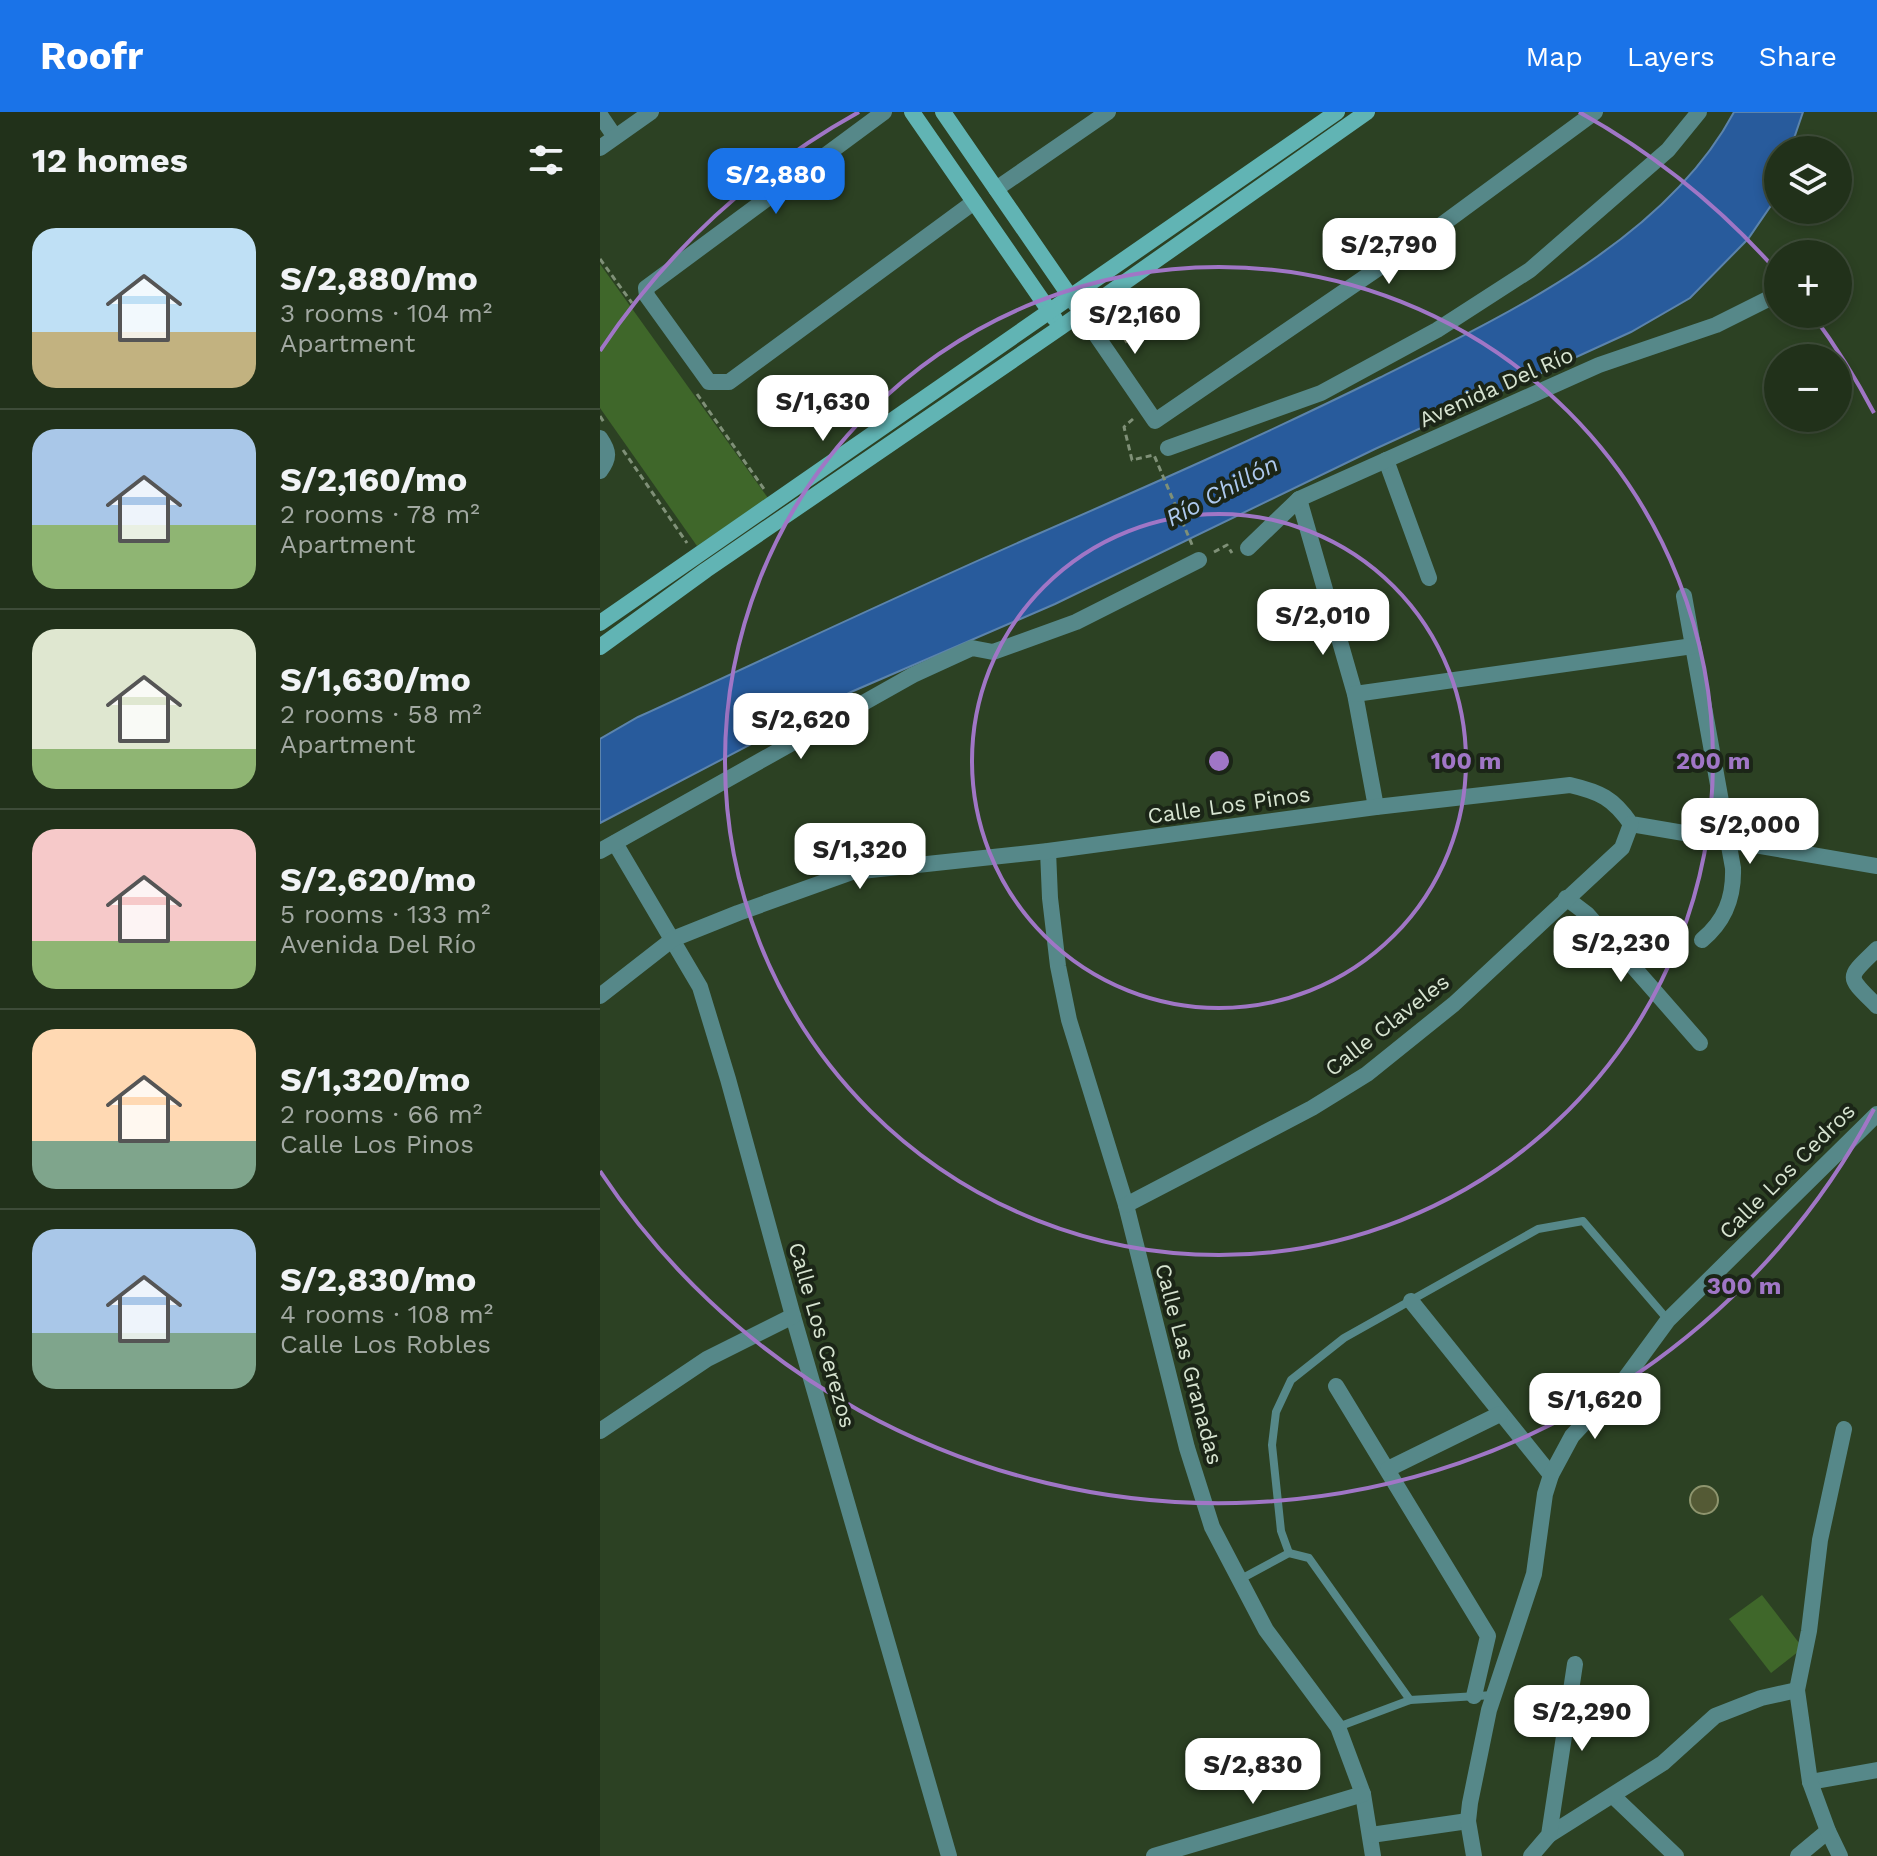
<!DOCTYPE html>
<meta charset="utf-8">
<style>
:root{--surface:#21311a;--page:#293923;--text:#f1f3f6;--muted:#a2a9a2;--line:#3e4c39;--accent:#1a73e8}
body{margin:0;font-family:"Work Sans",sans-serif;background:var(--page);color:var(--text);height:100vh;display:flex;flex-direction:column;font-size:30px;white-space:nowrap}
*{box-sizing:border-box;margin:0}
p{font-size:26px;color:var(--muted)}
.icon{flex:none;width:44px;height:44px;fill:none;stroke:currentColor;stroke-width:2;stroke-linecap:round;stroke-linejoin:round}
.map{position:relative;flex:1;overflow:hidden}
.sheet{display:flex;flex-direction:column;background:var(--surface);width:600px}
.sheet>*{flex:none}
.fabs{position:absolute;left:1164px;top:24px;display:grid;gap:16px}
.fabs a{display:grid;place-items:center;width:88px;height:88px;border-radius:50%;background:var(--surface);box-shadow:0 4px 12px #0003,0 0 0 2px var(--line);font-size:40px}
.price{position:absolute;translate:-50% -68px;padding:0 18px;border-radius:16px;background:#fff;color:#222;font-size:26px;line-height:52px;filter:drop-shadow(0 2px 4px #0008)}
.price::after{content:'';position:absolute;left:50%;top:48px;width:24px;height:18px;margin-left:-12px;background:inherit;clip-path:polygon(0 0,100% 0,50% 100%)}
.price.selected{background:var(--accent);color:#fff}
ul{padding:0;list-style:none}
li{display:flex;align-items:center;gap:24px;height:200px;padding:0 32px}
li+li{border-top:2px solid var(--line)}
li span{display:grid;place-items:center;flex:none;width:224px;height:160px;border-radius:24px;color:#555}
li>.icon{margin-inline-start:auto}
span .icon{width:96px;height:96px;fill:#fffc;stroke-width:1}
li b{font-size:34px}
h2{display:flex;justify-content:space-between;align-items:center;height:96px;padding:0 32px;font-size:34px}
header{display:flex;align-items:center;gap:48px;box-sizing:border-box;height:112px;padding:0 40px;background:var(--accent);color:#fff}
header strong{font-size:38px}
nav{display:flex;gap:44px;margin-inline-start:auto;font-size:28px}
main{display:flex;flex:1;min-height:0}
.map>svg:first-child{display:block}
.green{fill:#3f672a}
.water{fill:#285b9c;stroke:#5c84ac;stroke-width:2}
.building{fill:#545a35;stroke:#8e956e;stroke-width:2}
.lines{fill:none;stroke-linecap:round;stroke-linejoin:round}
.path{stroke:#7f9077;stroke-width:3;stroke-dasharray:6 4;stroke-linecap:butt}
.lane{stroke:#568889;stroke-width:8}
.street{stroke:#568889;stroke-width:16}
.secondary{stroke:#61b4b4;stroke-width:16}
.ring{fill:none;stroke:#a076c6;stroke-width:4}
.labels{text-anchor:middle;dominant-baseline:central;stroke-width:8;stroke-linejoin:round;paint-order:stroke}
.street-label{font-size:22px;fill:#d7e4d1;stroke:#1b2517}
.water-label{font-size:24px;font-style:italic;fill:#aec9ee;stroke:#1b2517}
.centre{fill:#a076c6;stroke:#1b2517;stroke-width:4}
.ring-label{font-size:24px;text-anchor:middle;font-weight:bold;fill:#a076c6;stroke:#1b2517;stroke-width:8;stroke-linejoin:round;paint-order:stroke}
</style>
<header>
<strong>Roofr</strong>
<nav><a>Map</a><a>Layers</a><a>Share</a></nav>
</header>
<main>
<section class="sheet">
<h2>12 homes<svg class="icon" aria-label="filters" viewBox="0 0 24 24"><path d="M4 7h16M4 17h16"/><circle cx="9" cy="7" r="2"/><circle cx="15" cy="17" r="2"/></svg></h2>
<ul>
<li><span style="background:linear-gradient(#bfe0f5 65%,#c2b280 0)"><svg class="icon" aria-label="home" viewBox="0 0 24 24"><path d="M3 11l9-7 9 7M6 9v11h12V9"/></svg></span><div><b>S/2,880/mo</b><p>3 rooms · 104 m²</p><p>Apartment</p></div></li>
<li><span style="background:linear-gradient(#a9c7e8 60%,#8fb573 0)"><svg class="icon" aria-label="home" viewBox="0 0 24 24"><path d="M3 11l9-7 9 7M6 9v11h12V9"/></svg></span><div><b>S/2,160/mo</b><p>2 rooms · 78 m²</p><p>Apartment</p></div></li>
<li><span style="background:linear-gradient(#dfe7d0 75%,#8fb573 0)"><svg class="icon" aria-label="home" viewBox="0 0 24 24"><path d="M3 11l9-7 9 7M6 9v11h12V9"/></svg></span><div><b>S/1,630/mo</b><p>2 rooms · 58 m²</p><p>Apartment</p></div></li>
<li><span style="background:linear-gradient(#f6c9c9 70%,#8fb573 0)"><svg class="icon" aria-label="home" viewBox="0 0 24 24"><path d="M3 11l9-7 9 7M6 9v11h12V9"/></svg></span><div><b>S/2,620/mo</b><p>5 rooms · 133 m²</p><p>Avenida Del Río</p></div></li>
<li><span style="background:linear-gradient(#ffd9b3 70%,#7fa58c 0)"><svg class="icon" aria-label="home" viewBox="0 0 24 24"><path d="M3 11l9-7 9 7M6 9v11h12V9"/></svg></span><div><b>S/1,320/mo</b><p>2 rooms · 66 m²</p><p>Calle Los Pinos</p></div></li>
<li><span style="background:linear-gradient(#a9c7e8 65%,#7fa58c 0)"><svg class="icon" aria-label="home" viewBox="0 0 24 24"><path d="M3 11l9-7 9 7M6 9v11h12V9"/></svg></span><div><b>S/2,830/mo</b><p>4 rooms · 108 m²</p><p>Calle Los Robles</p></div></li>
</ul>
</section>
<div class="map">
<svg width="1277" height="1744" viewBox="0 0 1277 1744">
<rect width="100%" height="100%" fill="#2c4123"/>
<g class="green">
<polygon points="0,152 168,386 97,434 0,296"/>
<polygon points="1162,1483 1203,1536 1171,1561 1129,1507"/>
</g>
<path class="water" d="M 1134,0 L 1203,0 L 1190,38 L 1178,38 L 1178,75 L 1172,92 L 1148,127 L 1090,186 L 1031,220 L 775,337 L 455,492 L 251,580 L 0,711 L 0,627 L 38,605 C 169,545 299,483 431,425 C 548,374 664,323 779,266 C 904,204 1066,128 1134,0 Z"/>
<g class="building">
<polygon points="555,179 566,199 535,217 538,222 526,230 511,205"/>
<circle cx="1104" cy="1388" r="14"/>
</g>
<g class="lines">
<g class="path">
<polyline points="0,147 32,191"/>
<polyline points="97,282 164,377"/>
<polyline points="0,304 5,312"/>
<polyline points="533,307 524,315 532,348 554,343 593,435"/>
<polyline points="23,338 87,431"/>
<polyline points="614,440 627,433 632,441"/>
</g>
<g class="lane">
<polyline points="689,1441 681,1419 672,1333 676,1300 691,1268 744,1226 938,1117 983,1109 1068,1208"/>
<polyline points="639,1468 689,1441 709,1446 810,1588"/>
<polyline points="738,1615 810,1588 894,1583"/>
</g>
<g class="street">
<polyline points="284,0 46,176 47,184 109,270 129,270 374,90"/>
<polyline points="0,3 15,25"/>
<polyline points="0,36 51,0"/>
<polyline points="396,77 508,0"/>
<polyline points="481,201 555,309 840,114 995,0"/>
<path d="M 0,326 C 9,339 10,346 0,359"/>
<polyline points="568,336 721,281 837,218 930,158 1068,38 1099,0"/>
<polyline points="786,348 829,466"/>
<polyline points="699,387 755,582 776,695"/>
<polyline points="648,436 699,387 999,253 1116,213 1178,182"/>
<path d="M 1084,484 L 1133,756 C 1134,786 1125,809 1102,828"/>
<polyline points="755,582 1093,534"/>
<polyline points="15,731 100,875 128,967 193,1204 349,1744"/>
<polyline points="0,739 313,563 372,536 393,540 476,510 599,448"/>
<polyline points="448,739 450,786 458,854 469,908 526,1093 587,1336 612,1415 666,1518 738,1615 763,1682 773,1744"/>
<polyline points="966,786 987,802 1100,931"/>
<path d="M 1277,837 C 1246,867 1246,863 1277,894"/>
<path d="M 0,884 L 73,827 L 138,801 L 252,760 L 448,739 L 776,695 L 970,673 C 1000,680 1013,686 1031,712 L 1277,754"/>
<polyline points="526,1093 712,996 767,962 854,892 1022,736 1031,712"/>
<polyline points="811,1189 951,1363"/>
<polyline points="736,1274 888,1524 874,1584"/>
<polyline points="0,1319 107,1247 193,1204"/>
<polyline points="788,1357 900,1302"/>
<polyline points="1210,1670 1277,1658"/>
<polyline points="1013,1684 1076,1744"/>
<polyline points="771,1723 868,1709"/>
<polyline points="949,1723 1063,1651 1115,1604 1161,1586 1197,1578"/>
<polyline points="554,1744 763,1682"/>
<polyline points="874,1744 868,1709 870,1691 889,1598 934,1462 945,1382 951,1363 972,1324 1024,1268 1068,1208 1277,1002"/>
<polyline points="931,1744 949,1723 975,1552"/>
<polyline points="1198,1744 1228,1719"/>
<polyline points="1240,1744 1228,1719 1210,1670 1197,1578 1209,1519 1220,1428 1244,1317"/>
</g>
<g class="secondary">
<polyline points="312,0 455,207"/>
<polyline points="343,0 476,193"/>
<polyline points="0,511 737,0"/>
<polyline points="0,535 106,458 461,215 767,0"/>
</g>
</g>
<g class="ring">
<circle cx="619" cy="649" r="247"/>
<circle cx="619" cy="649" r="494"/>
<path d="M1274 997A742 742 0 0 1 0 1059M0 239A742 742 0 0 1 259 0M979 0A742 742 0 0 1 1175 157M1212 202A742 742 0 0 1 1274 301"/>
</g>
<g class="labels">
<g class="street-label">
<text transform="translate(896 275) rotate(-24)">Avenida Del Río</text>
<text transform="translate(629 693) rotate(-8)">Calle Los Pinos</text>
<text transform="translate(787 913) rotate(-38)">Calle Claveles</text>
<text transform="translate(1187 1059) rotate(-45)">Calle Los Cedros</text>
<text transform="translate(222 1223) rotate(74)">Calle Los Cerezos</text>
<text transform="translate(589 1252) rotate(75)">Calle Las Granadas</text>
</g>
<g class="water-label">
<text transform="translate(622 379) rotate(-28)">Río Chillón</text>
</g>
</g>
<circle cx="619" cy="649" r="12" class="centre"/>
<g class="ring-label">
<text x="866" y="657">100 m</text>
<text x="1113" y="657">200 m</text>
<text x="1144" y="1182">300 m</text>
</g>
</svg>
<div class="fabs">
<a><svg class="icon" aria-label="layers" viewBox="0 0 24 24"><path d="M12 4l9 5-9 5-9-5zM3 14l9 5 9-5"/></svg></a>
<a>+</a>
<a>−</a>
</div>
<b class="price selected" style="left:176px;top:104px">S/2,880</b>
<b class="price" style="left:789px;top:174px">S/2,790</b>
<b class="price" style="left:535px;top:244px">S/2,160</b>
<b class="price" style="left:223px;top:331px">S/1,630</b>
<b class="price" style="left:723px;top:545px">S/2,010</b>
<b class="price" style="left:201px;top:649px">S/2,620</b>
<b class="price" style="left:1150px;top:754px">S/2,000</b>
<b class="price" style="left:260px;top:779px">S/1,320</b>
<b class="price" style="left:1021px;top:872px">S/2,230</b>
<b class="price" style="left:995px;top:1329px">S/1,620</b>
<b class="price" style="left:982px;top:1641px">S/2,290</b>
<b class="price" style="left:653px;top:1694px">S/2,830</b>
</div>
</main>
